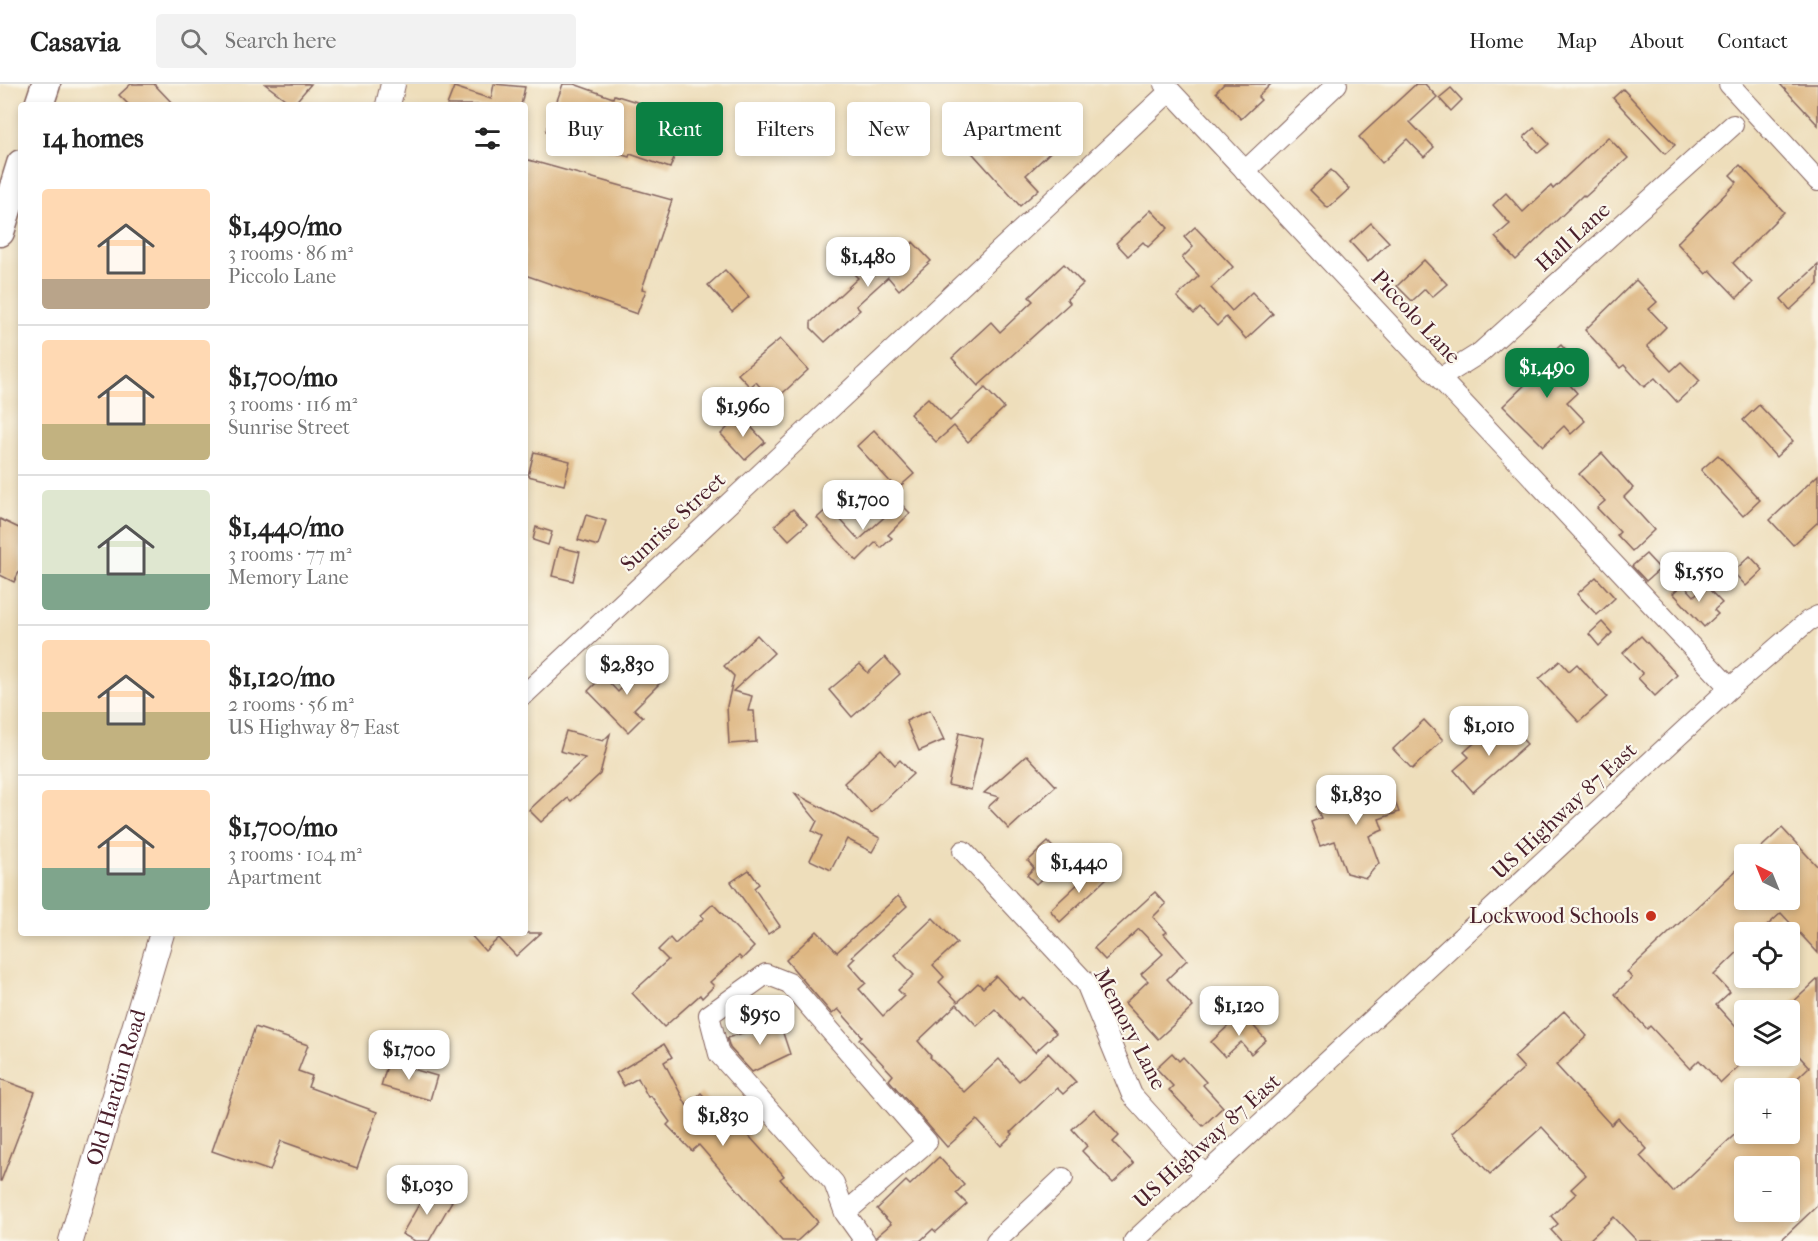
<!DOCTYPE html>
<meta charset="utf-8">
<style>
:root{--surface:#fff;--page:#f2f2f2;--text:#222;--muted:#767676;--line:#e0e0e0;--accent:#0b8043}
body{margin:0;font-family:"IM FELL French Canon",serif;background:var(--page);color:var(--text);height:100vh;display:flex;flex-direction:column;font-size:22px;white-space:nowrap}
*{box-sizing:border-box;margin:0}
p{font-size:20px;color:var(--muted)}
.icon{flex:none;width:33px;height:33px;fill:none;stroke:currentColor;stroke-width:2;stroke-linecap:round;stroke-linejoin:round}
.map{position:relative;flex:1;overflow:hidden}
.panel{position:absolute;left:18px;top:18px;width:510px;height:834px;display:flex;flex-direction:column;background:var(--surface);border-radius:6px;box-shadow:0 3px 9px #0003}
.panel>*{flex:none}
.banner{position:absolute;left:546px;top:18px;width:570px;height:54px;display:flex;gap:12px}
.needle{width:39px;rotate:317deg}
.tools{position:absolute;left:1734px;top:760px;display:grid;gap:12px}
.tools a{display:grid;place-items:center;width:66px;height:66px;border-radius:6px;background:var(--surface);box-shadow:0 3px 9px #0003;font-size:30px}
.price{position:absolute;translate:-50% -51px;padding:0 14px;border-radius:12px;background:#fff;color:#222;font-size:20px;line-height:39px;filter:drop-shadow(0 2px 3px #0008)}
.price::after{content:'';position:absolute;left:50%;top:36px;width:18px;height:14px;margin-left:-9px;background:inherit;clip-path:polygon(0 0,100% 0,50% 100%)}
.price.selected{background:var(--accent);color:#fff}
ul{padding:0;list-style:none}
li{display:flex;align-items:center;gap:18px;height:150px;padding:0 24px}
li+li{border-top:2px solid var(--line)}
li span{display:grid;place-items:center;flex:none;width:168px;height:120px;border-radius:6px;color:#555}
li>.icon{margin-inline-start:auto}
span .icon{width:72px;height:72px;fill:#fffc;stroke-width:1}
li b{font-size:26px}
h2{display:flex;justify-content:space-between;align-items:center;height:72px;padding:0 24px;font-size:26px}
.tag{padding:0 21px;border-radius:6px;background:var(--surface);box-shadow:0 3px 9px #0003;font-size:21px;line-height:54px}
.tag.selected{background:var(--accent);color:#fff}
header{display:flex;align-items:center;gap:36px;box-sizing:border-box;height:84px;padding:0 30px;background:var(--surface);border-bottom:2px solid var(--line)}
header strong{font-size:28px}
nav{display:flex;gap:33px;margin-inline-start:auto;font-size:21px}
.search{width:420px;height:54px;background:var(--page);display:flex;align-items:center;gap:15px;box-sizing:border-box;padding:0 21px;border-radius:6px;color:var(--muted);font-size:22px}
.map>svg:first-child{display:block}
.building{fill:#deb783;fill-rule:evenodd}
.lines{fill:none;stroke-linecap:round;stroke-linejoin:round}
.minor-casing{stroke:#83625d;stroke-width:22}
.major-casing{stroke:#83625d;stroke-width:26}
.highway-casing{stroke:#83625d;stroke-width:31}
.minor{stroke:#fff;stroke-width:20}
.major{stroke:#fff;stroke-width:24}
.highway{stroke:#fff;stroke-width:28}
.poi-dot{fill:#c8321e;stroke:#fbf7ec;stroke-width:2}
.labels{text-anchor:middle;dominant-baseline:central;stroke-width:4.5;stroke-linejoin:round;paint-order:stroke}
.street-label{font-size:22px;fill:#4a1f2b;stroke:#fbf7ec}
.poi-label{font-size:22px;fill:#4a1f2b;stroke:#fbf7ec;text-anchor:end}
</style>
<header>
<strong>Casavia</strong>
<div class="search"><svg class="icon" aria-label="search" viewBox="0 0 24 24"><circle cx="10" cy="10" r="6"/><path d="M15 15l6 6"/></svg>Search here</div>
<nav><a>Home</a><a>Map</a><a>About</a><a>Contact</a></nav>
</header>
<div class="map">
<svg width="1818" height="1157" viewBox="0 0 1818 1157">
<rect width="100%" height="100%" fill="#fbf7ec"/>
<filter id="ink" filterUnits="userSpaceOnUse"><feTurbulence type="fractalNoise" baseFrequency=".0167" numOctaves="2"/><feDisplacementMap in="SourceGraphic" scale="12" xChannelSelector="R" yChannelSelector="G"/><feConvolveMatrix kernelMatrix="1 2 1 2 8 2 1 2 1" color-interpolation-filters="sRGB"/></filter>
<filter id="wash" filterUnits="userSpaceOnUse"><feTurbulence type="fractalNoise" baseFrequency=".008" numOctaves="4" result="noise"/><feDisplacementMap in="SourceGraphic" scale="24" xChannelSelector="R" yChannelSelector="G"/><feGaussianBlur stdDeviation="1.35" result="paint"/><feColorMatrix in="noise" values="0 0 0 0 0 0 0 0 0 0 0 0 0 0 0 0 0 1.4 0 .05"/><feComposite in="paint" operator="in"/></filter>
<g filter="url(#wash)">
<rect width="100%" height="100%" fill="#eedebb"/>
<g id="blocks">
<g class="building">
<polygon points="131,0 154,0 174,21 129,21 119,11"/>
<polygon points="265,0 311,0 293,21"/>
<polygon points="494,0 525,3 521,21 447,21 454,3 491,15"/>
<polygon points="563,0 574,0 613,14 614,11 689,34 670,84 630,70 629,73 546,47"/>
<polygon points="1224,0 1271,0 1258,13 1261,16 1241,35 1216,8"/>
<polygon points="1416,0 1425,0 1437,13 1410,38 1434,63 1424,73 1407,55 1382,79 1359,53"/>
<polygon points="1780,0 1818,0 1818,41"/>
<polygon points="1451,4 1462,16 1451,27 1439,14"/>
<polygon points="1623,5 1675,61 1665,70 1613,14"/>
<polygon points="1054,29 1069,46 1056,57 1059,60 1026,91 1039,105 1020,122 966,62 986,45 1008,70"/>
<polygon points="1534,44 1549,60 1538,69 1524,53"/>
<polygon points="1608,53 1628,74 1585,113 1583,111 1516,176 1495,153 1510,140 1493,121 1506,109 1523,128 1551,102 1553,105"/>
<polygon points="525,75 672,116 642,205 646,206 637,230 525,191"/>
<polygon points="1740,81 1784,128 1733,179 1752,199 1737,214 1710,186 1706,190 1677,159 1737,98 1730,91"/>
<polygon points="1331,86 1349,105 1328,124 1310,106"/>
<polygon points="1151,126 1168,144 1148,163 1143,158 1128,172 1116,159"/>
<polygon points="1371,139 1389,158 1368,178 1350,158"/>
<polygon points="1195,143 1233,183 1211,204 1232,227 1252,208 1273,230 1246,255 1226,233 1217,242 1200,224 1194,230 1177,213 1199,192 1182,174 1193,163 1184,153"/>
<polygon points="913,158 931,177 899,206 888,193 856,222 860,226 825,258 811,244 811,238 858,194 850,186 868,169 883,186"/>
<polygon points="1424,176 1447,200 1432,213 1425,205 1412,217 1397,202"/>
<polygon points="1064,180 1083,200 1067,215 1070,219 978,302 952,274 991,238 1000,248 1033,217 1029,213"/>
<polygon points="1818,181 1818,200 1790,226 1781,215"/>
<polygon points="725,186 749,213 732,228 708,201"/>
<polygon points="1636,196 1657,218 1649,225 1666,243 1647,262 1671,287 1681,278 1700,297 1677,318 1655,294 1644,303 1624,281 1620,284 1585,246"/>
<polygon points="780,255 808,286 773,318 756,298 750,303 738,290"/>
<polygon points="1561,261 1577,279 1562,292 1577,309 1567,318 1585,337 1571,350 1564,342 1543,362 1503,322 1535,291 1532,286"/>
<polygon points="985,304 1004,324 968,358 954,342 936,358 910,330 928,314 950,337"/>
<polygon points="1759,321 1793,357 1776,373 1743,336"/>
<polygon points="740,331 765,358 745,376 721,350"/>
<polygon points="874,346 914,390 897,405 857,362"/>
<polygon points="534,368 570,377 564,401 528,392"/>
<polygon points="1602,369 1633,404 1624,413 1654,446 1632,467 1617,451 1620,448 1597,424 1605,417 1579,390"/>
<polygon points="1718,371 1760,416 1743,432 1701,386"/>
<polygon points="1818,391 1818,438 1793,461 1770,436"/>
<polygon points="900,419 910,429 888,451 892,454 881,464 876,458 857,477 817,434 829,423 859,456"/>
<polygon points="793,425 807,440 789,456 775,441"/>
<polygon points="586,431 606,437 598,462 578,456"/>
<polygon points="0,435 21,445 21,484 14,498 0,491"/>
<polygon points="536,443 552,448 548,461 533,456"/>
<polygon points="559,463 580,468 573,497 552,492"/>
<polygon points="1646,470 1660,485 1646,497 1632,482"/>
<polygon points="1750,472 1763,486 1746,502 1733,488"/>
<polygon points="1596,493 1615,514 1597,531 1577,510"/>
<polygon points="1683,500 1694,512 1705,501 1722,519 1714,526 1718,530 1704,543 1673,509"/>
<polygon points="1602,538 1612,549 1599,562 1589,550"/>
<polygon points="757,551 774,569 733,607 752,612 748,627 754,627 756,658 729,660 727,622 734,592 724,582"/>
<polygon points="1641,552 1677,591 1655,612 1638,594 1643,590 1623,569"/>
<polygon points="885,573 900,590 852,633 829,606 860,580 868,589"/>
<polygon points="1560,577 1569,587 1577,580 1607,613 1579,638 1539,595"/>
<polygon points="648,578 664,595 634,625 643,633 628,648 588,607 603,592 618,608"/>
<polygon points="930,626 944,656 919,667 906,637"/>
<polygon points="1424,636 1443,656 1412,685 1393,665"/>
<polygon points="1508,640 1527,660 1473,708 1454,686 1469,673 1464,668 1479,655 1485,661"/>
<polygon points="566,647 603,657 610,650 600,690 571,717 568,714 541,738 529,726 585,674 560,667"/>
<polygon points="959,649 983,655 971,706 948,701"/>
<polygon points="881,665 895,681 900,676 913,690 871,729 844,699"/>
<polygon points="1027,671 1056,702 1009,745 988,723 999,713 984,709"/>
<polygon points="1387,697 1399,728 1379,735 1383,746 1369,752 1379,779 1366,794 1346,789 1335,757 1320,762 1311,738 1321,734 1316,723"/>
<polygon points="794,709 880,754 872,768 847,755 831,786 810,776 822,752 812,747 817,737"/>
<polygon points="1782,744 1818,783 1818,869 1781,829 1759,849 1744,849 1744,862 1714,891 1730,908 1716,921 1744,952 1744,977 1721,999 1699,976 1690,985 1650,942 1647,945 1615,910 1632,894 1627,888 1744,779 1744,816 1790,816 1790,771 1753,771"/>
<polygon points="1048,758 1064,775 1036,800 1027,791 1034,784 1028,777"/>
<polygon points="1097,782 1108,793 1060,838 1050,826"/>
<polygon points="749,786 759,800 754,804 780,842 768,850 731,798"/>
<polygon points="1155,808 1166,820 1153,833 1167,848 1164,850 1187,876 1167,895 1193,923 1158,955 1125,919 1148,897 1141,890 1163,870 1139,845 1105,876 1094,864"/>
<polygon points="898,812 907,822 852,872 855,874 849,880 866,899 859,905 883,932 904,912 898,906 914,891 894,871 933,834 957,859 933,881 944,893 939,898 958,918 978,899 983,904 996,892 1019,916 1022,913 1056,949 1035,968 995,925 977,942 957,920 918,957 931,972 930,973 964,1008 999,975 1019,997 1048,969 1076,998 1063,1010 1057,1004 1011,1048 1013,1050 1001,1062 977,1036 947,1063 889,996 893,991 859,955 862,952 838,925 832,930 786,876 817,847 837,868"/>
<polygon points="713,820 754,863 742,875 739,872 710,898 714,902 702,914 700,911 664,943 632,909 668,876 658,866 670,854 675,860 704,834 701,831"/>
<polygon points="469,849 541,849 516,872 499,854 485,867"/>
<path d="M 1818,895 L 1818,1121 L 1780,1157 L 1637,1157 L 1614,1133 L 1588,1157 L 1561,1157 L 1551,1146 L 1558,1140 L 1551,1132 L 1576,1110 L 1571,1105 L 1586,1091 L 1542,1043 L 1490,1090 L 1452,1049 L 1524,984 L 1514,973 L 1564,927 L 1587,952 L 1556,981 L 1611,1041 L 1618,1034 L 1647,1065 L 1640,1072 L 1673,1108 L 1744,1042 L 1744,1050 L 1790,1050 L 1790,1001 L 1809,983 L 1790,962 L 1790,921 ZM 1744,1083 L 1790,1083 L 1790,1128 L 1744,1128 Z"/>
<polygon points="1242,929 1266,956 1251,970 1241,958 1225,973 1211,958"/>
<polygon points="779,937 790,970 752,988 730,964 727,954"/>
<polygon points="255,943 308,961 298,987 312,992 308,1003 377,1028 357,1084 281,1057 270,1087 212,1067"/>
<polygon points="664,960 672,973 664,978 687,1022 701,1009 717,1026 722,1022 768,1073 784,1092 780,1095 818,1138 797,1157 782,1157 699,1061 692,1067 667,1041 670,1038 651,1012 648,1013 638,994 624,1002 616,989"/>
<polygon points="1172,969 1179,977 1183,973 1206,998 1203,1001 1223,1023 1203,1042 1169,1006 1173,1002 1156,984"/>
<polygon points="388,978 437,992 430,1016 381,1002"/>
<polygon points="0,995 35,1008 1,1097 0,1097"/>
<polygon points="1094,1025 1119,1052 1113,1058 1134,1080 1113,1099 1082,1067 1087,1062 1072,1045"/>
<polygon points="939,1073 964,1101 956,1109 967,1120 936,1148 933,1145 920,1157 877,1157 876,1153 891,1140 877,1125 906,1097 910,1101"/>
<polygon points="429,1103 452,1117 429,1157 415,1157 402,1150"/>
</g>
</g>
</g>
<g filter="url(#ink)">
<use href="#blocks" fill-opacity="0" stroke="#83625d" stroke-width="1.5"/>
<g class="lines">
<defs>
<g id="minor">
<polyline points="1164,0 1730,604"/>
<polyline points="1729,0 1818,97"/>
<polyline points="1245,87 1337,0"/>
<polyline points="1440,294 1480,269 1733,41"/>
<polyline points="525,610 1170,7"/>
<polyline points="963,767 1086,899 1132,1011 1205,1092"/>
<polyline points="845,1129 927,1058 789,899 766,890 709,931 719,970 834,1099 845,1129 865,1157"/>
<polyline points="996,1157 1063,1094"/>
<polyline points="1134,1157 1730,604 1808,537 1818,532"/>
</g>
<g id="major">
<polyline points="388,21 393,0"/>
<path id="s1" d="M 71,1157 L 162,849"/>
</g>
<g id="highway">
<polyline points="39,21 46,0"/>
<polyline points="0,148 21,80"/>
</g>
</defs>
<use href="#minor" class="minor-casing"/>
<use href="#major" class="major-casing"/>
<use href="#highway" class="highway-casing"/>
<use href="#minor" class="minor"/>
<use href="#major" class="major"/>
<use href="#highway" class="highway"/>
</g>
</g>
<circle class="poi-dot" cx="1651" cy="832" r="6"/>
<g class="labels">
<g class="street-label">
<text transform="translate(1573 153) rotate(-42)">Hall Lane</text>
<text transform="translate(1416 233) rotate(47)">Piccolo Lane</text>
<text transform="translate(673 438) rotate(-43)">Sunrise Street</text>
<text transform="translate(1564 727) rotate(-43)">US Highway 87 East</text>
<text transform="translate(1130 945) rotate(63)">Memory Lane</text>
<text stroke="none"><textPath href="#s1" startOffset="160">Old Hardin Road</textPath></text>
<text transform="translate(1207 1057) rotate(-42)">US Highway 87 East</text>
</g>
<g class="poi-label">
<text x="1639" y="832">Lockwood Schools</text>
</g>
</g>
</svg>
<div class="tools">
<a><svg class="needle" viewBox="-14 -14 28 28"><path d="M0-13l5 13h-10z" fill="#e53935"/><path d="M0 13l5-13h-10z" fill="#767676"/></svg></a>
<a><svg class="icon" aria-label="locate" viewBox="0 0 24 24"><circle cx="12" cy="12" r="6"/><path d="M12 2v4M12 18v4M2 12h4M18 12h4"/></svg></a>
<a><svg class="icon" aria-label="layers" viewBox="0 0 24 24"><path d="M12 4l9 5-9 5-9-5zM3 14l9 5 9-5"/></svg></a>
<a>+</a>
<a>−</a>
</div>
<b class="price" style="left:868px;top:204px">$1,480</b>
<b class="price selected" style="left:1547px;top:315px">$1,490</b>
<b class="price" style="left:743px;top:354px">$1,960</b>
<b class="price" style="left:863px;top:447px">$1,700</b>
<b class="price" style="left:1699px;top:519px">$1,550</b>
<b class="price" style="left:627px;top:612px">$2,830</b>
<b class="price" style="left:1489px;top:673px">$1,010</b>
<b class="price" style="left:1356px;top:742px">$1,830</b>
<b class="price" style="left:1079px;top:810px">$1,440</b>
<b class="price" style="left:1239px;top:953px">$1,120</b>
<b class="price" style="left:760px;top:962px">$950</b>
<b class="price" style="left:409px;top:997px">$1,700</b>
<b class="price" style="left:723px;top:1063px">$1,830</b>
<b class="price" style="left:427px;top:1132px">$1,030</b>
<div class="banner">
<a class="tag">Buy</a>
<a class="tag selected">Rent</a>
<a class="tag">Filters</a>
<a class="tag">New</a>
<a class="tag">Apartment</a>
</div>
<section class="panel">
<h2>14 homes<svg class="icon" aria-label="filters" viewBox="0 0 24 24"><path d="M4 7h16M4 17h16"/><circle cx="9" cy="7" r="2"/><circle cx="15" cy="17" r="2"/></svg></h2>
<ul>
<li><span style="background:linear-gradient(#ffd9b3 75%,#b9a48a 0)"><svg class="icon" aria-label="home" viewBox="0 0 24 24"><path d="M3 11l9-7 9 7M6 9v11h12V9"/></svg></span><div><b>$1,490/mo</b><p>3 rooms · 86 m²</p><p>Piccolo Lane</p></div></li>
<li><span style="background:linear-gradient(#ffd9b3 70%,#c2b280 0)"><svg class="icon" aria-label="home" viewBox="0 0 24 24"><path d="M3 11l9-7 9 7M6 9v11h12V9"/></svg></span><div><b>$1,700/mo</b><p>3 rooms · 116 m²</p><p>Sunrise Street</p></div></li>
<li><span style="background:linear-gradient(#dfe7d0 70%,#7fa58c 0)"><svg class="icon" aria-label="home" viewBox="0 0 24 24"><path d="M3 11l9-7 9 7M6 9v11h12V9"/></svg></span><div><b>$1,440/mo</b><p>3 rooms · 77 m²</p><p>Memory Lane</p></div></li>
<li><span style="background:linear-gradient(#ffd9b3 60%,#c2b280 0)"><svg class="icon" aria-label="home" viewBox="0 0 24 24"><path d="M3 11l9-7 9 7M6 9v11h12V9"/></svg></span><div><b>$1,120/mo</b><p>2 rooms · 56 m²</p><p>US Highway 87 East</p></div></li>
<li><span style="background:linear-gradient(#ffd9b3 65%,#7fa58c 0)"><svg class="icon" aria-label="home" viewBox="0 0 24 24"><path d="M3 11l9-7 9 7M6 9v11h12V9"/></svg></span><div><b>$1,700/mo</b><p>3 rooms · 104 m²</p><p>Apartment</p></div></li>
</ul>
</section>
</div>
